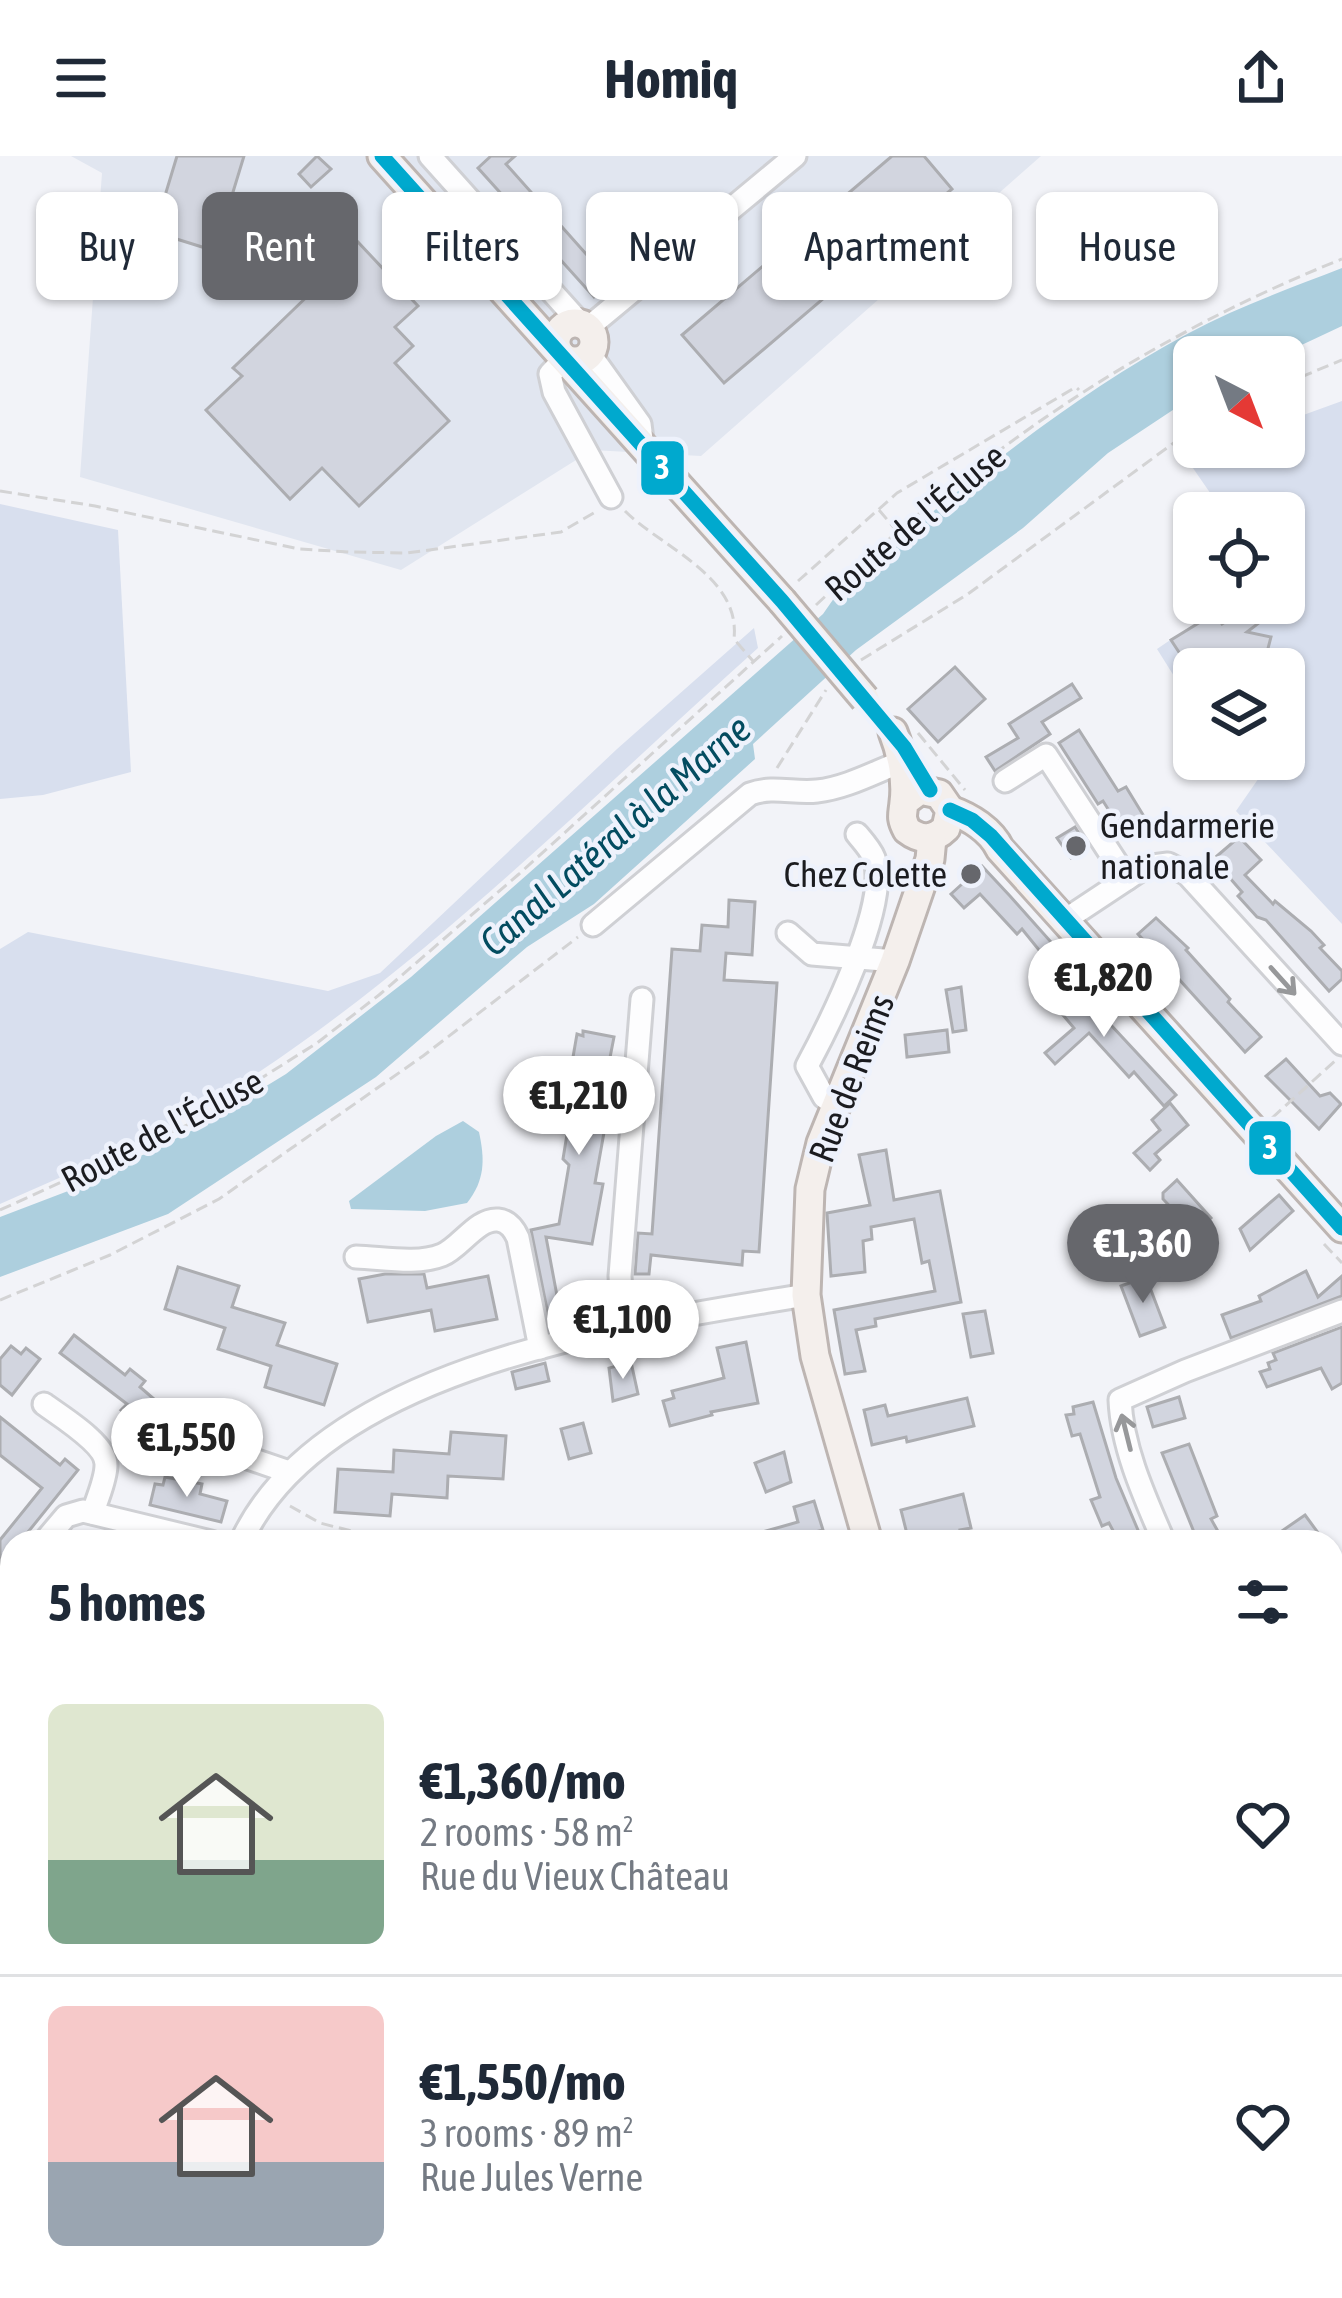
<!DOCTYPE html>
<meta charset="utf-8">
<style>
:root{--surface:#fff;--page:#f6f6f7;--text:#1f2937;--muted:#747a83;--line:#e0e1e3;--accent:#66676c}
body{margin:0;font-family:"Asap Condensed",sans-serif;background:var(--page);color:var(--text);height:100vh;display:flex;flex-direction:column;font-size:45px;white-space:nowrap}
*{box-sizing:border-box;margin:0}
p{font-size:39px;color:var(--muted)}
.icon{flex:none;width:66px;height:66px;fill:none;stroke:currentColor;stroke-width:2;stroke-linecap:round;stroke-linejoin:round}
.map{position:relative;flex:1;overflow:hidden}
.panel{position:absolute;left:0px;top:1374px;width:1344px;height:768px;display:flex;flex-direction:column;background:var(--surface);border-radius:36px 36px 0 0;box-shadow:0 3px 9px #0004}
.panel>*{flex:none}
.top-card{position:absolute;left:36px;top:36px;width:1272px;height:108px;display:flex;gap:24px}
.needle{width:78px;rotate:138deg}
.fabs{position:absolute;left:1173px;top:180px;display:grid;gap:24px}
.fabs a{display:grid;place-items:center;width:132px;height:132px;border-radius:18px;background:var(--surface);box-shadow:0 3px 9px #0004;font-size:60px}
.price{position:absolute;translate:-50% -102px;padding:0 27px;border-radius:42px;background:#fff;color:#222;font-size:39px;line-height:78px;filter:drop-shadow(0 3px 6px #0008)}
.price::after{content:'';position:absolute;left:50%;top:72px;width:36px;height:27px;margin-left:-18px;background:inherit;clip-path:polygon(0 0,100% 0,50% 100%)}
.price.selected{background:var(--accent);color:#fff}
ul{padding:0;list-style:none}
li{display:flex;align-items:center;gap:36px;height:300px;padding:0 48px}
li+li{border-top:3px solid var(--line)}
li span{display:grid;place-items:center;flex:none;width:336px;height:240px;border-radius:18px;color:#555}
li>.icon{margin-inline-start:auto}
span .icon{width:144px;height:144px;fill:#fffc;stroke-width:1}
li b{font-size:51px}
h2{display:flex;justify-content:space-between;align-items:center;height:144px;padding:0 48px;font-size:51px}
.tag{padding:0 42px;border-radius:18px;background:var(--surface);box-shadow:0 3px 9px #0004;font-size:42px;line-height:108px}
.tag.selected{background:var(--accent);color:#fff}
header{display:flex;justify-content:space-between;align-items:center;height:156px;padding:0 48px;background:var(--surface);font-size:54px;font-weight:700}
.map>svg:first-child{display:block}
.built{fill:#e1e6f0}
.green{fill:#d8dfee}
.water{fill:#adcfde}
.building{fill:#d2d5df;stroke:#acadb1;stroke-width:3}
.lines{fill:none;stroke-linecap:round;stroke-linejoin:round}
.minor-casing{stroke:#cfd0d4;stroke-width:27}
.major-casing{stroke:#bdb5b2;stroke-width:33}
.path{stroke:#d3d3d4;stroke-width:3;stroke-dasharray:12 6;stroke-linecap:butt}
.minor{stroke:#fdfdfe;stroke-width:21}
.major{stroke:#f4efec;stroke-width:27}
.major-bridge-casing{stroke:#bdb5b2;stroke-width:33;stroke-linecap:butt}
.major-bridge{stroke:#f4efec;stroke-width:27}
.bus-1-casing{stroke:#eef2fc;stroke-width:24}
.bus-1{stroke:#00a9ce;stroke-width:15}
.oneway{stroke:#97989a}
.poi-dot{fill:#66676c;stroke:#eef2fc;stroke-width:4.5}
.labels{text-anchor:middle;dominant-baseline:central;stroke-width:9;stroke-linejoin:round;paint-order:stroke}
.street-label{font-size:36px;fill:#1b1c20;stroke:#eef2fc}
.poi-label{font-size:36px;fill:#1b1c20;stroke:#eef2fc;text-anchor:start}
.water-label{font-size:39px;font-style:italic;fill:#034c60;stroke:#eef2fc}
.line-badge{stroke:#eef2fc;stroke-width:4.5}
.badge-label{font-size:33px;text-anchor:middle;font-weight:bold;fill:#fff}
</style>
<header><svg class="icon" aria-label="menu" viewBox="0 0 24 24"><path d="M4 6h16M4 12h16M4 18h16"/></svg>Homiq<svg class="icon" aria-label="share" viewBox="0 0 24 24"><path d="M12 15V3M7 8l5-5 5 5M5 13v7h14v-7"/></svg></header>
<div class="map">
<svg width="1342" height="2142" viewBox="0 0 1342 2142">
<rect width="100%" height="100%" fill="#f2f3f8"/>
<polygon class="built" points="71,0 1041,0 701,300 592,294 401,414 80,321 102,17"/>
<g class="green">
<polygon points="1342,245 1342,768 1236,655 1272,603 1284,603 1284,579 1305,518 1290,505 1276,513 1194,513 1194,552 1157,493 1225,447 1284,447 1284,357 1224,357 1186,302 1216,291 1284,291 1284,266"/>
<polygon points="0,348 118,374 131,616 43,639 0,643"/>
<path d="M 754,472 L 758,492 C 596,637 440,795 259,916 C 179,971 89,1009 0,1048 L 0,793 L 28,776 L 328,835 L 380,817 L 617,593 Z"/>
</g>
<g class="water">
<path d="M 1342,112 L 1342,170 L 1276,201 L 1194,201 L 1194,240 L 1108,297 L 1023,372 L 856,494 L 753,588 L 755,603 L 594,748 L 527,791 L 376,921 L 168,1058 L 0,1121 L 0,1061 L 76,1032 L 199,971 L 286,918 L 411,821 L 823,458 L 839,435 C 949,341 1060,246 1189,177 C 1237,151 1291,132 1342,112 Z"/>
<path d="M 463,965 L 479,976 C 485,1004 485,1024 467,1047 L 425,1055 L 351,1053 L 349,1045 L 436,980 Z"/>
<polygon points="12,1964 12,2130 41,2130 19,2142 0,2142 0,1969"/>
</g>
<g class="building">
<polygon points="177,0 244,0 215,95 154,76"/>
<polygon points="317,0 331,13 311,31 299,18"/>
<polygon points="491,0 515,0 506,8 611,126 594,141 478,12"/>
<polygon points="892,0 924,0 952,33 724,227 682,179"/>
<polygon points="327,53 418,150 395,171 413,190 395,207 449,265 359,350 322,312 290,343 206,254 242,220 233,212 320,128 285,92"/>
<polygon points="1254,448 1264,463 1247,476 1271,481 1265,504 1248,501 1228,513 1190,513 1171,484 1215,457 1222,468"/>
<polygon points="955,511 985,543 938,586 908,553"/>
<polygon points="1072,528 1081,542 1042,566 1050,578 995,615 986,601 1018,582 1009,568"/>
<polygon points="1079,574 1118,635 1126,631 1145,662 1123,677 1103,645 1098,648 1059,587"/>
<polygon points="1075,671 1088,691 1071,702 1057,682"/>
<polygon points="1239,681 1261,704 1245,719 1273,748 1275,745 1311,775 1324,789 1320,792 1342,815 1342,823 1329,835 1266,764 1257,761 1238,740 1242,736 1222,713 1226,710 1217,700"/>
<polygon points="982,710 1010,740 1059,795 1039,794 1022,773 1017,778 980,738 964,752 951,738"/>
<polygon points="729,744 755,746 752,799 726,797 724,824 777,827 759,1096 743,1095 742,1109 651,1099 649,1118 635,1118 638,1077 652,1078 672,793 700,795 702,769 728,771"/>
<polygon points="1156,762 1188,792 1186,794 1230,843 1228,846 1261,881 1245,896 1138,778"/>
<polygon points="1086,825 1106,847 1097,854 1176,939 1164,950 1134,916 1129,921 1089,877 1055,908 1045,897 1074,872 1057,852"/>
<polygon points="961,831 966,874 953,876 946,834"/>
<polygon points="947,874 949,896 907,901 905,879"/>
<polygon points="583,875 614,881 600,953 608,954 595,1027 603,1028 592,1088 546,1081 561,1161 549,1163 531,1074 559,1068 569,1009 563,1003 574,935 574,931 568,930 577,878 583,880"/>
<polygon points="1286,903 1320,940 1330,937 1341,948 1319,973 1266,920"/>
<polygon points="1170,947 1188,969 1155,998 1160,1004 1150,1014 1134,997 1160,974 1152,964"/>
<polygon points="886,994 894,1044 940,1035 961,1146 875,1163 876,1170 856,1174 865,1215 845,1218 834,1154 935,1135 929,1105 922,1107 914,1063 871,1071 872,1083 863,1085 865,1116 831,1120 827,1057 870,1049 859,999"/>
<polygon points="1177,1024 1211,1062 1195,1077 1163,1043 1163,1037"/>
<polygon points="1279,1039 1293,1055 1250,1094 1240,1073"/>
<polygon points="178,1111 239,1130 232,1151 285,1167 277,1189 337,1208 324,1249 265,1231 271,1210 218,1193 225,1172 165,1153"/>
<polygon points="1306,1115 1318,1141 1342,1120 1342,1140 1231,1182 1222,1159 1261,1145 1259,1140"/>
<polygon points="385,1118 424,1118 427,1132 488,1120 497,1163 435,1175 431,1154 368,1166 359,1123"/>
<polygon points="1146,1121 1165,1171 1140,1180 1121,1130"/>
<polygon points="985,1155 993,1197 971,1201 963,1158"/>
<polygon points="1342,1171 1342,1227 1332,1233 1321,1212 1267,1231 1260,1216 1270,1213 1268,1207 1276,1204 1273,1197"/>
<polygon points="74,1179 125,1219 130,1213 145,1225 140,1231 169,1256 152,1278 121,1254 127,1248 60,1197"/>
<polygon points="746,1186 758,1247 711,1256 712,1259 670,1270 663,1245 674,1242 672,1235 724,1222 717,1192"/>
<polygon points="11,1190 21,1198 26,1192 40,1203 12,1239 0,1229 0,1203"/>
<polygon points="631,1206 638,1238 613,1245 609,1212"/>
<polygon points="545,1207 549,1225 516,1233 512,1216"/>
<polygon points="1179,1241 1185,1262 1153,1271 1147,1251"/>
<polygon points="967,1242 974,1270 907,1286 906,1281 872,1289 864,1254 885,1249 888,1260"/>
<polygon points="1093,1246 1116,1322 1143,1386 1119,1386 1109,1367 1102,1370 1091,1344 1100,1341 1080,1278 1072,1280 1066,1259 1074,1258 1073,1251"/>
<polygon points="0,1261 60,1309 65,1303 78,1314 20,1386 12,1386 12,1396 0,1410 0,1384 42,1332 0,1299"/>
<polygon points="583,1267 591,1297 569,1303 561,1273"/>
<polygon points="451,1276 506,1280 503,1323 448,1320 447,1342 392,1338 390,1360 335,1356 338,1313 393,1316 394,1294 449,1298"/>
<polygon points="1189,1288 1217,1360 1211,1363 1224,1386 1198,1386 1162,1297"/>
<polygon points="784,1296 791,1326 766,1336 755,1307"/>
<polygon points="165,1321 202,1328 200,1338 227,1345 221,1366 150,1349 155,1328 163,1329"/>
<polygon points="963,1338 971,1372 960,1374 963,1386 909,1386 901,1354"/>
<polygon points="814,1345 823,1374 777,1386 741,1386 741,1382 798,1366 794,1351"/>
<polygon points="1305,1359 1319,1378 1307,1386 1266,1386"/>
</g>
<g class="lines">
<defs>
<g id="minor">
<polyline points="430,0 579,166"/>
<polyline points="589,171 795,0"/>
<polyline points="590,198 640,268 642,284"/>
<polyline points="565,202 550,218 554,236 611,341"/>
<polyline points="1005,625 1046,599 1127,723"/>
<polyline points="1065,764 1145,711 1168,708 1187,718 1342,888"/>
<path d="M 593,769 L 750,638 C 774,629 794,638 817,635 C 846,632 875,616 901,606"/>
<polyline points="788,777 812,798 895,805"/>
<path d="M 837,950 L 824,941 L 807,910 C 829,869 891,746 874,702 C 871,694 863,685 857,678"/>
<path d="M 356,1101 C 384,1102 417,1109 442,1099 C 460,1092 477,1062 498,1064 C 508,1065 514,1073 518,1082 L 540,1192"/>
<polyline points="623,1173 620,1120 642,843"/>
<path d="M 44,1248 C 60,1260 107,1288 106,1309 C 106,1324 97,1342 93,1357"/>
<polyline points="186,1273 219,1292 289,1316"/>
<polyline points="44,1386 66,1360 83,1355 211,1386"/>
<path d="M 241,1386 C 323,1208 633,1168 806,1139"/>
<path d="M 1164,1386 C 1145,1342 1122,1292 1120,1244 L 1185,1215 L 1342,1155"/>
<polyline points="1332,1432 1342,1424"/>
<polyline points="0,1440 12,1425"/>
<polyline points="1332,1487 1342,1501"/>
<polyline points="0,1527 12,1531"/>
<polyline points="1332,1733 1342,1730"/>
<polyline points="1332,2055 1342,2086"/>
<polyline points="814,2130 819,2142"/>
<polyline points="1090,2130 1093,2142"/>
</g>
<g id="major">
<polyline points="382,0 782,445"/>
<circle cx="575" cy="186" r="19"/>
<path d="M 893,576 C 901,596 907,624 904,646 C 903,659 900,661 907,674 C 921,685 934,684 946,672 L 950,654 L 939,638 L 920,634 L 904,646"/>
<path d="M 950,654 C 970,661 991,674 1000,693 L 1342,1072"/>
<polyline points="868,1386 815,1200 806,1139 810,1033 821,987 895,805 930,703 932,682"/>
<polyline points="1332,1847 1342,1844"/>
<polyline points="431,2142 451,2130"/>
</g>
</defs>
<use href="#minor" class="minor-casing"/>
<use href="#major" class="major-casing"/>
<g class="path">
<polyline points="1284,228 1342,204"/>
<polyline points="0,335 95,350 299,393 350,396 407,397 561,376 597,355"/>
<polyline points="879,354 896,374"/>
<path d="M 625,355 C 662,392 741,420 734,483 L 753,505"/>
<polyline points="798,425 897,337 1076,231 1079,234"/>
<path d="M 816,449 C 978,297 1135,186 1342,103"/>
<polyline points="861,504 968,438 1194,272"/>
<polyline points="918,577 965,634"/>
<polyline points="777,612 826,534"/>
<polyline points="1272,962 1336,904"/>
<polyline points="0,1054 187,969 317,887 379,839 519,718 782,480"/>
<polyline points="1324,1088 1342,1107"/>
<polyline points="0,1144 110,1099 219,1043 423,900 578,781"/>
<polyline points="290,1350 320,1367 371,1380 368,1386"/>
<polyline points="1332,1687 1342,1684"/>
<polyline points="0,1945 12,1941"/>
<polyline points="1189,2130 1194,2142"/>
<polyline points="108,2142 116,2130"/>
</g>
<use href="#minor" class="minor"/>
<use href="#major" class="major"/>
<defs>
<polyline id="major-bridge" points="782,445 865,543"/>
</defs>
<use href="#major-bridge" class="major-bridge-casing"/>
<use href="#major-bridge" class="major-bridge"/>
<defs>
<g id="bus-1">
<polyline points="382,0 782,445 904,591 930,634"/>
<polyline points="950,654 972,664 991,680 1342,1072"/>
</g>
</defs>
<use href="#bus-1" class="bus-1-casing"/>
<use href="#bus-1" class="bus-1"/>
</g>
<defs><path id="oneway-shaft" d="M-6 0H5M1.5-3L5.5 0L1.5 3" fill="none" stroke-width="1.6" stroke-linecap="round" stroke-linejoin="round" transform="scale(3)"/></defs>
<g class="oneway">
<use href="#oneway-shaft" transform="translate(1283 825) rotate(48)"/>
<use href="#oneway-shaft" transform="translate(1126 1276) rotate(-104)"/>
</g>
<g class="poi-dot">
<circle cx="1076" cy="690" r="12"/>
<circle cx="971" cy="718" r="12"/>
</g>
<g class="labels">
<g class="street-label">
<text transform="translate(915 366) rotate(-40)">Route de l'Écluse</text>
<text transform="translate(851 922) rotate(-69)">Rue de Reims</text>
<text transform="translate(162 974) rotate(-28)">Route de l'Écluse</text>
</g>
<g class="poi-label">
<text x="1100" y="669">Gendarmerie<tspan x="1100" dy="41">nationale</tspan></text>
<text x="947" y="718" text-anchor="end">Chez Colette</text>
</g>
<g class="water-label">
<text transform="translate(615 679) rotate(-41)">Canal Latéral à la Marne</text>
</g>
</g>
<g class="line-badge">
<rect x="639" y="283" width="47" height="58" rx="12" fill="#00a9ce"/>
<rect x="1247" y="963" width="46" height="58" rx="12" fill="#00a9ce"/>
</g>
<g class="badge-label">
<text x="662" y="323">3</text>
<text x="1270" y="1003">3</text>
</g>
</svg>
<div class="fabs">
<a><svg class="needle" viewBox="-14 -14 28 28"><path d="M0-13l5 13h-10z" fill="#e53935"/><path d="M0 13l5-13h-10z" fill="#747a83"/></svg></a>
<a><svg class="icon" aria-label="locate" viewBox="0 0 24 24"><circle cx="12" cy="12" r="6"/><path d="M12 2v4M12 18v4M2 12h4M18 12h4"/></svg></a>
<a><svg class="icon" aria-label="layers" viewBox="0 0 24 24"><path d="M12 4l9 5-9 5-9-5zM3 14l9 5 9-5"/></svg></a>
</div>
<b class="price" style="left:1104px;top:884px">€1,820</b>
<b class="price" style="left:579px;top:1002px">€1,210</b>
<b class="price selected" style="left:1143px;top:1150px">€1,360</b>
<b class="price" style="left:623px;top:1226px">€1,100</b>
<b class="price" style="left:187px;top:1344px">€1,550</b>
<div class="top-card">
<a class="tag">Buy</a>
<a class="tag selected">Rent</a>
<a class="tag">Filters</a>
<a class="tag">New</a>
<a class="tag">Apartment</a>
<a class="tag">House</a>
</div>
<section class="panel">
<h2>5 homes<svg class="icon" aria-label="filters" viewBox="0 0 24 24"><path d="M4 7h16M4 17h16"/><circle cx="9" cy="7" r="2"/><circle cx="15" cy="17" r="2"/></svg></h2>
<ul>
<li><span style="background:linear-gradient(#dfe7d0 65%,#7fa58c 0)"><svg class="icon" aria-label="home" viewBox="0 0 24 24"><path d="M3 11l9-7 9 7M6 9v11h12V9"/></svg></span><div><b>€1,360/mo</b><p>2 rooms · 58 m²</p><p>Rue du Vieux Château</p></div><svg class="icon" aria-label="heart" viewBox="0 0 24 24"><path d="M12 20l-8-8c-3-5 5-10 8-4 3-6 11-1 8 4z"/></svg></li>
<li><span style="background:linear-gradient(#f6c9c9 65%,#9aa5b1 0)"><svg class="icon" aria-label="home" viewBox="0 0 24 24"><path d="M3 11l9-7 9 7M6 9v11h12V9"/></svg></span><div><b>€1,550/mo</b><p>3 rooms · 89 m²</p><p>Rue Jules Verne</p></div><svg class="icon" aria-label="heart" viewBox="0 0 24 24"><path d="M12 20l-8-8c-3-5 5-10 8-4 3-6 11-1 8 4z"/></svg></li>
</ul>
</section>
</div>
